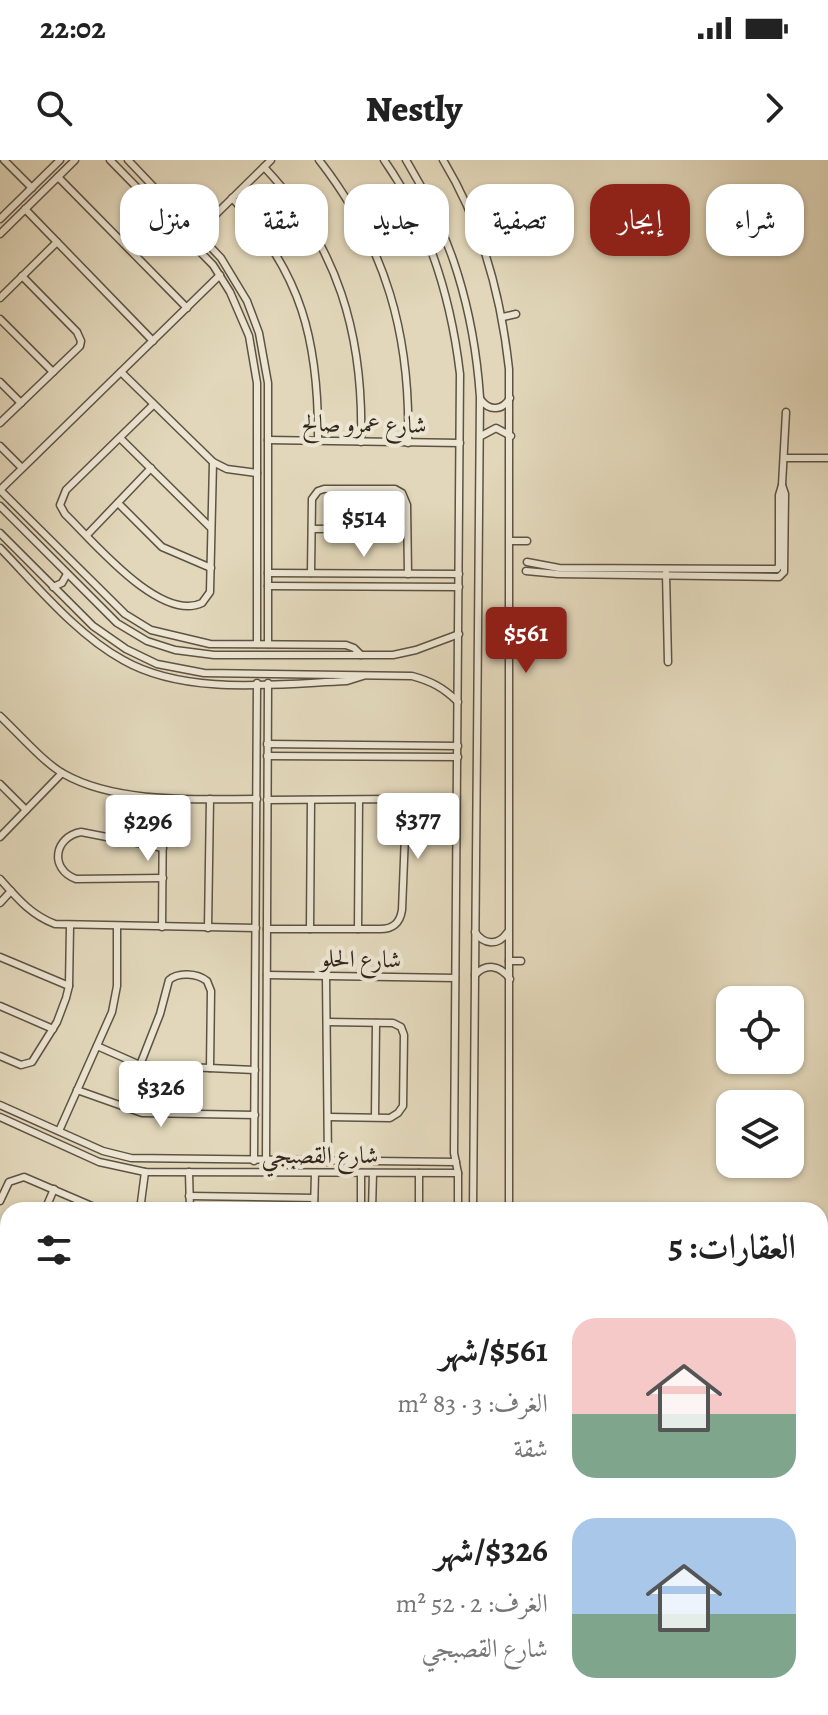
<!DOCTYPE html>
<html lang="ar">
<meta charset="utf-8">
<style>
:root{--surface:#fff;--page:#f2f2f2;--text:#222;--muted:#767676;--accent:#8f2418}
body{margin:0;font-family:Alegreya,Amiri,serif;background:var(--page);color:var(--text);direction:rtl;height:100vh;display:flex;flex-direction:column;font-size:30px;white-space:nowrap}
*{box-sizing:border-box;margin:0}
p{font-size:26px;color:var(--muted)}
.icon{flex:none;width:44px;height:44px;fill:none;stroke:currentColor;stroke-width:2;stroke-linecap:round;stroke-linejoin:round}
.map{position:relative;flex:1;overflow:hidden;direction:ltr}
.details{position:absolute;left:0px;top:1042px;width:828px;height:514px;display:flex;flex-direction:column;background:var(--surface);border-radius:24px 24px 0 0;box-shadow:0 2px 6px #0004;direction:rtl}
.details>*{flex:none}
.hud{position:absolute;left:24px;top:24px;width:780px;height:72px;direction:rtl;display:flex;gap:16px}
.controls{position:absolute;left:716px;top:826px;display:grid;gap:16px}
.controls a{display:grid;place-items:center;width:88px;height:88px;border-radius:16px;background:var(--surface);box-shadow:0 2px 6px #0004;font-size:40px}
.price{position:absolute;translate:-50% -68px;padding:0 18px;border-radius:8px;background:#fff;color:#222;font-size:26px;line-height:52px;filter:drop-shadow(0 2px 4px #0008)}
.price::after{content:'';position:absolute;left:50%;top:48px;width:24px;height:18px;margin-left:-12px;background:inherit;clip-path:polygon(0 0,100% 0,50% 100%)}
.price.selected{background:var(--accent);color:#fff}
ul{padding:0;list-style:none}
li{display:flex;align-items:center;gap:24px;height:200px;padding:0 32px}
li span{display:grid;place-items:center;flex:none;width:224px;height:160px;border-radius:24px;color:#555}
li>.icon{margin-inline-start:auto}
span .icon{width:96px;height:96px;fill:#fffc;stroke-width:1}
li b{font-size:34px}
h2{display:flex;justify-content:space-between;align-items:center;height:96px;padding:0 32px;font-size:34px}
.tag{padding:0 28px;border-radius:24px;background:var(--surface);box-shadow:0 2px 6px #0004;font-size:28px;line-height:72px}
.tag.selected{background:var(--accent);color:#fff}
.status{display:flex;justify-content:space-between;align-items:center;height:56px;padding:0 40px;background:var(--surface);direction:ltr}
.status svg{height:22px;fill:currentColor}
header{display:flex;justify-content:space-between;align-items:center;height:104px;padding:0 32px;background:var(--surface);font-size:36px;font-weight:800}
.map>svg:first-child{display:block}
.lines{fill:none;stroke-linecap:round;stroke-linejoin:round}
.street-casing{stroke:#5e5343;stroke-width:9}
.secondary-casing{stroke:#32271b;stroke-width:11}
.street{stroke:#ece5d2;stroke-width:6}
.secondary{stroke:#ece5d2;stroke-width:8}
.labels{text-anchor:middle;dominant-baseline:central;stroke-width:8;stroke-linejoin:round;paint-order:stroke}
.street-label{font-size:24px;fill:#32271b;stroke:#ece5d2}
</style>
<div class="status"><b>22:02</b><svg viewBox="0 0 49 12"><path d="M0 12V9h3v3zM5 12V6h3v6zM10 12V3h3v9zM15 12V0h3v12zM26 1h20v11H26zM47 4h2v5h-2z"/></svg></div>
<header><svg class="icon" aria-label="forward" viewBox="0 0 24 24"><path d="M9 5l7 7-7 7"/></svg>Nestly<svg class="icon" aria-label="search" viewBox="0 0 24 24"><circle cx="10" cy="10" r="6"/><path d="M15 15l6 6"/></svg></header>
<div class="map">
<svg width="828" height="1555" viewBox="0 0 828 1555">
<rect width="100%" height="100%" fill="#e2d7ba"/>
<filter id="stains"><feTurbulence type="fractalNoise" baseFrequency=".0025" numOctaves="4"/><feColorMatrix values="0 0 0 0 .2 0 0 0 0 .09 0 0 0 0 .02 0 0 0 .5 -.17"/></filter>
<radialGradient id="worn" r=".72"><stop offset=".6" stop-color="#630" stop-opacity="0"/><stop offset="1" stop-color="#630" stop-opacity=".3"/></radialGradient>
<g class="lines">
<defs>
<g id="street">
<polyline points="4,0 32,28"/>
<polyline points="110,0 213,105 230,132 249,176 257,223 257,484"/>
<polyline points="128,0 221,98 247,141 259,173 268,223 268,484"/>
<path d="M 319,0 C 386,86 411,175 408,283"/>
<path d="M 384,0 C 429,64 451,138 460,214 L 454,993 L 458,1013 L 458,1050"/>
<path d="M 406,0 C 451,74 474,150 480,237 L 473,1050"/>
<path d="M 443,0 C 482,64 501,135 509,209 L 509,1050"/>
<path d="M 264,7 C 338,85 364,175 361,282"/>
<polyline points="58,17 187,148"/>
<path d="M 232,38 C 302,112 319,182 318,281"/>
<polyline points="25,49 153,181"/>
<polyline points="0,59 60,0"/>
<polyline points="198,72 271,0"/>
<polyline points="0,74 75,0"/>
<polyline points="220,115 0,330 125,454 151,470 210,484 346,485 354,488 361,495"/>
<polyline points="0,138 57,82"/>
<polyline points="503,157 516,154"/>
<polyline points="0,159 53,212"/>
<polyline points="121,212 213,302 227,309 257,313"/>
<polyline points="0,222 21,243"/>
<path d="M 481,240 C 490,252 503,250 510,238"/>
<path d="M 153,245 L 66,330 L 60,345 L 65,354 C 92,380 160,463 202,443 L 210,432 L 213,302"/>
<polyline points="0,263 80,186 81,181 77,172 22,116"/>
<polyline points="481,276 496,268 511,276"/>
<polyline points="120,278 211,368"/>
<polyline points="268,280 460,283"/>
<polyline points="0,286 22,308"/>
<polyline points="784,298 828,298"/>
<polyline points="118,343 162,387 211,408"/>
<polyline points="0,346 117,463 147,481 175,490 214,495 393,495 416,490 459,474"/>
<polyline points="312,369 407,368"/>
<path d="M 0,373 L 93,466 L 126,489 L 157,504 L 204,513 L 412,516 C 431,521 444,528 458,542"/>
<polyline points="87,375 151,308"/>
<polyline points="511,381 527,381"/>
<path d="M 0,388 C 36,425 77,475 123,500 C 186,536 276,524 347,521 L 363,516"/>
<polyline points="527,402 559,408 777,409 779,406 779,335 782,325 786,252"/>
<polyline points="526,411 558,414 779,417 784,412 785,334 782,325"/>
<polyline points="268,413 459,414"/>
<polyline points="311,413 312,339 318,331 324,329 395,329 402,333 407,345 408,414"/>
<polyline points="666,413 668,502"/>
<polyline points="268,426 459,427"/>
<polyline points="53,427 62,423 67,414"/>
<path d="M 0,556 C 17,572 44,603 64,614 C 117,644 197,639 257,639"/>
<polyline points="267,584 458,586"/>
<polyline points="267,596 458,597"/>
<polyline points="0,624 26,650"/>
<polyline points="0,677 62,613"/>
<path d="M 163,718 L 76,719 C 49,709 54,677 81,672 L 163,688"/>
<path d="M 0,719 C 17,738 31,755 55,764 L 256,768"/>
<polyline points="0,743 11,731"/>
<polyline points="162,767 163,639"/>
<polyline points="208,768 210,639"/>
<path d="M 267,769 L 380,769 C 393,769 400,763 402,750 L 406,650 L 403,643 L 393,639 L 267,640"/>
<polyline points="310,769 311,640"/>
<polyline points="358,769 359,640"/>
<path d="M 475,772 C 484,785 498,786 507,773"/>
<polyline points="0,797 69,826"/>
<polyline points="509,801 521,801"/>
<polyline points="267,815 455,818"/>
<path d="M 475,815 C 486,803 500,805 510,819"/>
<polyline points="326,816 328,1002"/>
<polyline points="0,846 53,869"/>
<polyline points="327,862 393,863 401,867 404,875 403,946 398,953 390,958 328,957"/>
<polyline points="97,886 140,905 255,910"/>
<polyline points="0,896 21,905 32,902 57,862 66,838 69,826 70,766"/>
<path d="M 140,905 L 160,854 L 169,820 C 178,812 197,813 207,821 L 211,831 L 210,908"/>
<polyline points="77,930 142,953 255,955"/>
<polyline points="0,945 103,991 131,998 456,1002"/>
<polyline points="0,957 99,1002 145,1012 458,1013"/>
<polyline points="375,957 376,863"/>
<polyline points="59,971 112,852 117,826 117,767"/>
<polyline points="254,1001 257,523"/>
<polyline points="266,1001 268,523"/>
<polyline points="189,1012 190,1050"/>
<polyline points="189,1036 314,1038"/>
<polyline points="0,1041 9,1022 24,1017 101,1050"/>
<polyline points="45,1050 54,1029"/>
<polyline points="140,1050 145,1012"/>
<polyline points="314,1050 315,1013"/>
<polyline points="361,1050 361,1013"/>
<polyline points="372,1050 373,1013"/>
<polyline points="419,1050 419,1013"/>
<polyline points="0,1126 8,1130"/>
<polyline points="0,1177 8,1180"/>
<polyline points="0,1189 8,1192"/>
<polyline points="0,1527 8,1507"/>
<polyline points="1,1547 18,1555"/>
<polyline points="178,1548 180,1555"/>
<polyline points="0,1549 8,1530"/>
<polyline points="193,1555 225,1550"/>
</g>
<g id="secondary">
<polyline points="0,1225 8,1229"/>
<polyline points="0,1376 8,1379"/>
<polyline points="0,1450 8,1454"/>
<polyline points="223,1548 239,1555"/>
<polyline points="387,1548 403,1555"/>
<polyline points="738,1548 753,1555"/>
<polyline points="773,1548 789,1555"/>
</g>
</defs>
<use href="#street" class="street-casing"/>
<use href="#secondary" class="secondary-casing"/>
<use href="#street" class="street"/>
<use href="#secondary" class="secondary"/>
</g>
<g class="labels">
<g class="street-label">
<text transform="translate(364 264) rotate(1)">شارع عمرو صالح</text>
<text transform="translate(361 799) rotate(1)">شارع الحلو</text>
<text x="320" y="995">شارع القصبجي</text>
</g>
</g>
<rect width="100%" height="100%" filter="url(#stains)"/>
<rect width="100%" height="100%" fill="url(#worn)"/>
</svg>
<div class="controls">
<a><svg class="icon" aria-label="locate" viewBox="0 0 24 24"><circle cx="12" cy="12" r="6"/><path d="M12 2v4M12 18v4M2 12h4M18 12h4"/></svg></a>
<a><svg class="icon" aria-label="layers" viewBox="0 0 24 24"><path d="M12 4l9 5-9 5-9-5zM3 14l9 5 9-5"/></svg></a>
</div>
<b class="price" style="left:364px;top:399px">$514</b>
<b class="price selected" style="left:526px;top:515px">$561</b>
<b class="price" style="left:418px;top:701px">$377</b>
<b class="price" style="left:148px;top:703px">$296</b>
<b class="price" style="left:161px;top:969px">$326</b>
<div class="hud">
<a class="tag">شراء</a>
<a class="tag selected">إيجار</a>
<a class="tag">تصفية</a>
<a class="tag">جديد</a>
<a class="tag">شقة</a>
<a class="tag">منزل</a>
</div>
<section class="details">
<h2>العقارات: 5<svg class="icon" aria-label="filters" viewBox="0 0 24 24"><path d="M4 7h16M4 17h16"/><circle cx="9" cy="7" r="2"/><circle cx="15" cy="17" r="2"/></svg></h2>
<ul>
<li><span style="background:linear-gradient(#f6c9c9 60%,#7fa58c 0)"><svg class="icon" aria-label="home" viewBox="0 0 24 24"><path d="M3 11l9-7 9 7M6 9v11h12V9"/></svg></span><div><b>$561/شهر</b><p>الغرف: 3 · 83 m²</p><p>شقة</p></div></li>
<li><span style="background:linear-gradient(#a9c7e8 60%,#7fa58c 0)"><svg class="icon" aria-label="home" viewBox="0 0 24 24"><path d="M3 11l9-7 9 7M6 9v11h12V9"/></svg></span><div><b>$326/شهر</b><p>الغرف: 2 · 52 m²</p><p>شارع القصبجي</p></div></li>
</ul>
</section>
</div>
